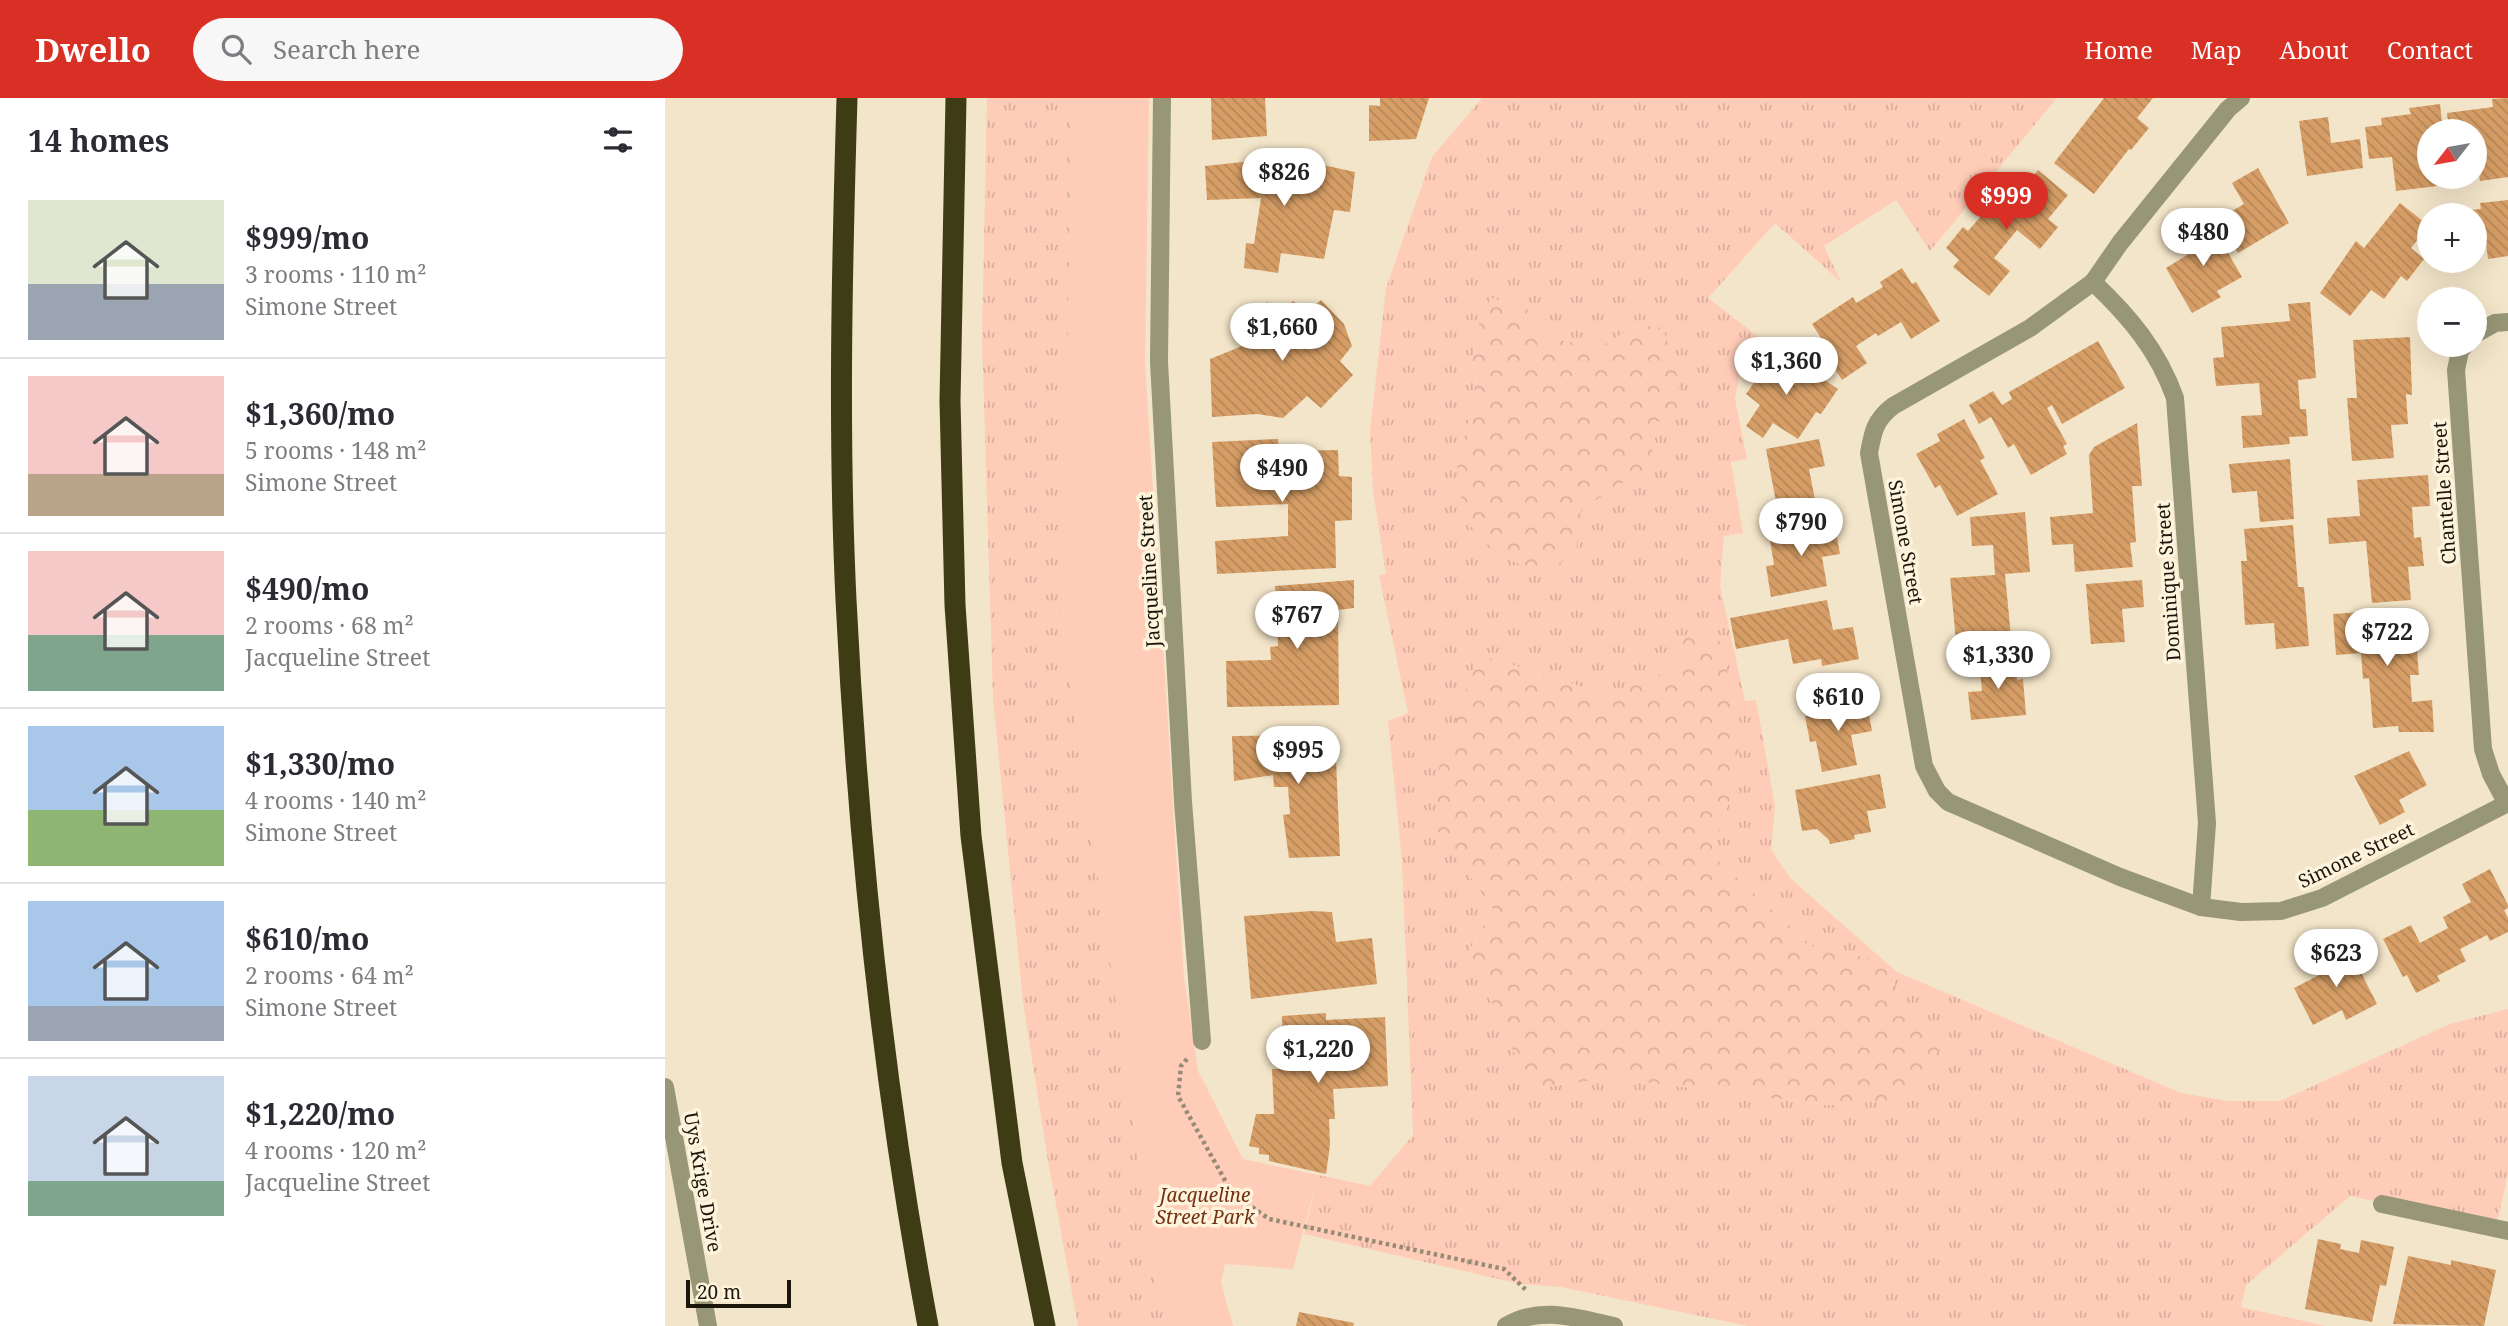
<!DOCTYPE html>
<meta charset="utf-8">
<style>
:root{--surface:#fff;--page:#f7f7f7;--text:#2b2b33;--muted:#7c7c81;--line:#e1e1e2;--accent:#d93025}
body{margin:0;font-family:"Noto Serif",serif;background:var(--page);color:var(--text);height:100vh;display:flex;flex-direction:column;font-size:26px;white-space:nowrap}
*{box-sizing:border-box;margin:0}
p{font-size:23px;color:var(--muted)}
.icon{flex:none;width:38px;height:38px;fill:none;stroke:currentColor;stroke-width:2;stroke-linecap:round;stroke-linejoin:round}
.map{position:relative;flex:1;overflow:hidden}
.side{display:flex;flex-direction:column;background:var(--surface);width:665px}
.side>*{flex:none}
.needle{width:46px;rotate:239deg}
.tools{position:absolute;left:1752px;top:21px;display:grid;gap:14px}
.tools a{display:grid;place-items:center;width:70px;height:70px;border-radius:50%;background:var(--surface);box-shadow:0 7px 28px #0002;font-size:35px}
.scale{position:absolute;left:21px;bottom:18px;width:105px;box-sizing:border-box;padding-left:7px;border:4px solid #1b160c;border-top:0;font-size:19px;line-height:24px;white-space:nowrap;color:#1b160c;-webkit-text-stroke:5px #fef3dc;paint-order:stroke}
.price{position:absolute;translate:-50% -60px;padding:0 16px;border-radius:24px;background:#fff;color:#222;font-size:23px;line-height:46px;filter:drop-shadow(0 2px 4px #0008)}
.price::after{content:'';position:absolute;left:50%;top:42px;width:21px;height:16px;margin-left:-10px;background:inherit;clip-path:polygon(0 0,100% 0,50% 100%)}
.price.current{background:var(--accent);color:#fff}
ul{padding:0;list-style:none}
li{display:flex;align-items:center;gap:21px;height:175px;padding:0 28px}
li+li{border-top:2px solid var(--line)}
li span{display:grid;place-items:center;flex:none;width:196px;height:140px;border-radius:0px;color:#555}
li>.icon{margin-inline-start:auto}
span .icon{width:84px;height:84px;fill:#fffc;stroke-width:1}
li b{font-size:30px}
h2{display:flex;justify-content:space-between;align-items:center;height:84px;padding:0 28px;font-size:30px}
header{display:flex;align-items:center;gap:42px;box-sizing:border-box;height:98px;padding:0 35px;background:var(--accent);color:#fff}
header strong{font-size:33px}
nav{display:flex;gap:38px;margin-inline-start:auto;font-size:24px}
.search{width:490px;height:63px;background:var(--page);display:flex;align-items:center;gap:18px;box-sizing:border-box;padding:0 24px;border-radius:38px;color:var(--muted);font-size:26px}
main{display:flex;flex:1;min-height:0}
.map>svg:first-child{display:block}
.grass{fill:url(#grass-tufts);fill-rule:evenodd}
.forest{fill:url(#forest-crowns)}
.park{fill:#ffccb7}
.building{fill:url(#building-back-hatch)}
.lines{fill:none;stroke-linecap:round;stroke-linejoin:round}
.path{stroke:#958b77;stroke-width:4.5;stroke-dasharray:3.5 3.5;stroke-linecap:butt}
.minor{stroke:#979677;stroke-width:18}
.highway{stroke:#3e3c14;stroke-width:21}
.labels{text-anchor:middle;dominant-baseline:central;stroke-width:7;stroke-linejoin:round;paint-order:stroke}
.street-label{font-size:19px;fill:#1b160c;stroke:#fef3dc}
.park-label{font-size:19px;font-style:italic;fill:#733011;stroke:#fef3dc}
</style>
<header>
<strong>Dwello</strong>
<div class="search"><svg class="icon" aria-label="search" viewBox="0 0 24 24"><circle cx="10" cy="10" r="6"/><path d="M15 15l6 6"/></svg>Search here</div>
<nav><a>Home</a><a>Map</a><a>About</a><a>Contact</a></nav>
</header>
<main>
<section class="side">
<h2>14 homes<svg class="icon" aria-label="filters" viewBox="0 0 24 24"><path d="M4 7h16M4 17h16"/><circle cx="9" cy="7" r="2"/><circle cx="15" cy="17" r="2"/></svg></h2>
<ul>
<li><span style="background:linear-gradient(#dfe7d0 60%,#9aa5b1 0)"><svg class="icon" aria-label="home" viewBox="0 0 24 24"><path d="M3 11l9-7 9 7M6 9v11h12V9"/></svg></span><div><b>$999/mo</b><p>3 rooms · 110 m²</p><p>Simone Street</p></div></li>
<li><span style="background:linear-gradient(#f6c9c9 70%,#b9a48a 0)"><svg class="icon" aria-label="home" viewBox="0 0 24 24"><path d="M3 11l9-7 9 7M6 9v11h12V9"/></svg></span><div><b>$1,360/mo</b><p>5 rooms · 148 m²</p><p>Simone Street</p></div></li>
<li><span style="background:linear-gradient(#f6c9c9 60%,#7fa58c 0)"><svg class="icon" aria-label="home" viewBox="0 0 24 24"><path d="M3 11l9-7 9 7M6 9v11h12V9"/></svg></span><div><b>$490/mo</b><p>2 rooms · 68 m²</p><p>Jacqueline Street</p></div></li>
<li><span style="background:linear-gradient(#a9c7e8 60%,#8fb573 0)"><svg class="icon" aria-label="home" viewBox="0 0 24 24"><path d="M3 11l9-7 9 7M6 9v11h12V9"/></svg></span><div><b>$1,330/mo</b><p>4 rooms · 140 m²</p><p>Simone Street</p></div></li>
<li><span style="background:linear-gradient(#a9c7e8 75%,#9aa5b1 0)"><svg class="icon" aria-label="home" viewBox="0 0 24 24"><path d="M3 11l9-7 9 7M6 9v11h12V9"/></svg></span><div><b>$610/mo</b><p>2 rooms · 64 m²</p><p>Simone Street</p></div></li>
<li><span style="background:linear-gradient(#c9d6e8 75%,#7fa58c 0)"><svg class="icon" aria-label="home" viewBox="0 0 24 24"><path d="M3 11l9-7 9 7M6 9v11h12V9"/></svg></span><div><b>$1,220/mo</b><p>4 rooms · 120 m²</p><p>Jacqueline Street</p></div></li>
</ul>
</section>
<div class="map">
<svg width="1843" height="1228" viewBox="0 0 1843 1228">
<defs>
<pattern id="grass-tufts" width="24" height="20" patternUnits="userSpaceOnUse" patternTransform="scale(1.75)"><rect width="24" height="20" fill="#ffccb7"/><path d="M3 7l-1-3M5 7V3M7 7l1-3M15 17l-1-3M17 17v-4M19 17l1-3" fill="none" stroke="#daae9c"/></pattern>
<pattern id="forest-crowns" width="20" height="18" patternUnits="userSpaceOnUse" patternTransform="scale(1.75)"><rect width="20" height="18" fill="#ffccb7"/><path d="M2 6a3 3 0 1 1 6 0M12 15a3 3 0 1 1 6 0" fill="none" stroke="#daae9c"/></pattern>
<pattern id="building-back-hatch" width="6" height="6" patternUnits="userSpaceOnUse" patternTransform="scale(1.75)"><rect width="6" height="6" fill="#d69e66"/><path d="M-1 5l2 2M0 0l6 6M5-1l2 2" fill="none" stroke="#b78757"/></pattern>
</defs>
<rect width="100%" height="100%" fill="#f3e5c9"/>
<g class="grass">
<polygon points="322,0 407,0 398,531 491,1185 501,1228 413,1228 382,1057 358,904 328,601 317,239"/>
<path d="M 817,0 L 1392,0 L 1265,153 L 1231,102 L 1159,148 L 1176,184 L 1110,125 L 1043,200 L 1095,240 L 1076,268 L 1070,301 L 1082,361 L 1066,364 L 1078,435 L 1059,438 L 1055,488 L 1080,603 L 1091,602 L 1110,708 L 1106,752 L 1126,781 L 1232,874 L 1516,995 L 1563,1003 L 1615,1003 L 1785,926 L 1843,911 L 1843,1076 L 1831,1129 L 1685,1098 L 1581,1187 L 1576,1209 L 1661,1228 L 1083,1228 L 896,1189 L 855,1186 L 639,1136 L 653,1077 L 705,1088 L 748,1037 L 737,762 L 723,623 L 743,615 L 714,477 L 721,476 L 708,393 L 705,333 L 721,190 L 767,59 ZM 826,200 L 862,211 L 885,240 L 916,247 L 933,250 L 973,227 L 993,324 L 984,368 L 916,412 L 911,452 L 792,367 L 812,290 L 807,262 L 813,228 ZM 822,559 L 942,597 L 1008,571 L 1076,669 L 1046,756 L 1148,849 L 1218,863 L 1247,921 L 1283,931 L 1228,1002 L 1162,1007 L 947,980 L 866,991 L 804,853 L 828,811 Z"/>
</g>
<g class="forest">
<polygon points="826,200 862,211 885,240 933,250 973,227 998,230 1011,271 1015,308 993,324 984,368 916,412 911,452 882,476 834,458 799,421 792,367 812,290 807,262 813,228"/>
<polygon points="1021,537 1058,544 1076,669 1046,756 1148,849 1218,863 1247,921 1284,931 1268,961 1228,1002 1162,1007 947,980 865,991 804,853 828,811 771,730 772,676 811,564 822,559 942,597 1008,571"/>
</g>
<polygon class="park" points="407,0 484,0 480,266 519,880 533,973 578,1061 653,1077 628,1171 560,1166 556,1184 568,1228 501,1228 491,1185 398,531"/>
<g class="building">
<polygon points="546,0 600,0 602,38 547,42"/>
<polygon points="715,0 764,0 751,41 704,43 704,7 715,8"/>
<polygon points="1439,0 1488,0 1472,20 1484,30 1466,52 1464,51 1429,96 1389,65"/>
<polygon points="1843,0 1843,79 1815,83 1810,48 1810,33 1784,33 1782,15 1828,9 1827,1"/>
<polygon points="1775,6 1778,33 1764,33 1764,79 1771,79 1772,88 1731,93 1727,59 1704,61 1700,29 1717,27 1716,20 1746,16 1744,10"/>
<polygon points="1663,19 1666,45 1695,41 1698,70 1642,78 1634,23"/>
<polygon points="596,62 598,73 647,80 649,65 690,74 685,114 669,112 659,161 616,155 613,175 579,170 581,145 589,146 596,100 542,102 540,68"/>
<polygon points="1593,70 1624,125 1573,155 1553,121 1579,106 1567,85"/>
<polygon points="1373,72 1403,97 1383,121 1393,129 1375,151 1352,132 1329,160 1345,173 1324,198 1288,169 1294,162 1281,150 1298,129 1303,133 1324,109 1335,118"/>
<polygon points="1843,102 1843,158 1823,161 1821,145 1810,147 1810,117 1786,117 1785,114 1816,111 1815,105"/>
<polygon points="1735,105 1764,128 1746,150 1759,161 1742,183 1736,178 1719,201 1706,192 1685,218 1655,195 1691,143 1699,150"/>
<polygon points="1544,122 1577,179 1552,193 1556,199 1527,215 1501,170 1527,154 1518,137"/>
<polygon points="1237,170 1247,186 1251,184 1275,223 1246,241 1236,224 1213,238 1211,235 1191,248 1202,265 1177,282 1157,251 1161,248 1147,226 1188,199 1191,205 1218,189 1215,184"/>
<polygon points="656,202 679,226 687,248 675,263 688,277 656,310 642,298 618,320 592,316 547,319 545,261 592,242 578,229 602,204 615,216 628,203 642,214"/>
<polygon points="1645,204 1651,280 1633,282 1635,311 1641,311 1643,338 1624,339 1625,346 1578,350 1576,318 1597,317 1594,285 1551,288 1548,260 1559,259 1556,229 1625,223 1623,206"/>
<polygon points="1745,239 1747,297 1741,296 1743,326 1726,327 1729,360 1687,363 1682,300 1692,300 1688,242"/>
<polygon points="1433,243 1460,290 1397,326 1387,307 1382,310 1402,346 1398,348 1402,356 1366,377 1349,346 1343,350 1326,319 1314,326 1304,307 1328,293 1337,307 1347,301 1344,294"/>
<polygon points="1109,255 1145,280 1149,275 1173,291 1156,316 1151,314 1133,341 1108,325 1098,340 1081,328 1095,307 1081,296 1094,278 1085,272 1096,257 1104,262"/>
<polygon points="1299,321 1320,360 1315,362 1333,396 1292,418 1275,387 1270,390 1251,356 1275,343 1272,336"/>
<polygon points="1472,325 1477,388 1467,388 1471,444 1465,445 1468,469 1410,474 1408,446 1387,447 1385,419 1428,415 1424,357 1429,349"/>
<polygon points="613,341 614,353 673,352 674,378 687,379 687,422 670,423 671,470 552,476 550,443 623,438 623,406 551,409 547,344"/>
<polygon points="1154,341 1160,368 1144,371 1150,402 1112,409 1101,351"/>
<polygon points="1625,361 1629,421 1595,424 1592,393 1567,395 1564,366"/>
<polygon points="1763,377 1765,408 1747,409 1749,440 1756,439 1759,468 1743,469 1746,502 1707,505 1701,443 1664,446 1662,420 1695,418 1692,382"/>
<polygon points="1360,414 1365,474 1340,476 1346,539 1291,543 1285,480 1330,477 1328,447 1307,448 1305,419"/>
<polygon points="1169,423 1175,456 1157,459 1162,488 1106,499 1101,468 1109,467 1104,435"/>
<polygon points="1628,427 1633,489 1639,489 1644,548 1611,551 1609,525 1580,527 1576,463 1582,463 1579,431"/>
<polygon points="689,482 689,510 673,512 674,607 562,609 561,563 606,562 605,549 613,548 610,488"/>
<polygon points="1477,482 1479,509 1457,511 1460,544 1426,546 1421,486"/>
<polygon points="1162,502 1168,532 1188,529 1194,561 1157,568 1156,561 1128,566 1123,541 1071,551 1065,520"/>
<polygon points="1696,514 1697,522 1749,518 1754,577 1745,577 1747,604 1767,602 1769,634 1734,634 1733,628 1708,630 1704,580 1698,581 1696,555 1671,557 1668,516"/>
<polygon points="1350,559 1352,582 1358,581 1361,617 1306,622 1303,594 1317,593 1314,563"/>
<polygon points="1201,601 1207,633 1186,637 1192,667 1157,674 1151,643 1145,644 1140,618 1159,615 1158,608"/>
<polygon points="670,637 675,758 624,760 618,717 625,716 623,689 609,689 608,677 569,683 567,638"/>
<polygon points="1744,653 1762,687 1734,702 1740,714 1715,727 1689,678"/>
<polygon points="1215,676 1221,710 1202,713 1206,734 1189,737 1190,741 1165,746 1164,742 1152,731 1137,733 1130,692"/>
<polygon points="1825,771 1843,807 1843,810 1839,812 1843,820 1843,834 1825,843 1822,837 1795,851 1801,863 1772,878 1775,883 1751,895 1742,877 1738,879 1718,841 1746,827 1755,845 1783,830 1778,819 1806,804 1797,786"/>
<polygon points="647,813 667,814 671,844 707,840 712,886 586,901 579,818"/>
<polygon points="1682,847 1712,906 1681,922 1677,912 1648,927 1629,890 1660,874 1653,862"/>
<polygon points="661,915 661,922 720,919 723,988 668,991 670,1021 664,1021 665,1047 661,1076 604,1063 604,1057 594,1056 594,1050 584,1048 591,1016 609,1016 607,971 619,971 617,918"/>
<polygon points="1653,1141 1676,1146 1675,1151 1694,1155 1696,1142 1729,1149 1721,1188 1715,1187 1707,1224 1640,1211"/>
<polygon points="1743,1158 1786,1167 1786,1162 1831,1172 1819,1228 1728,1226"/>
<polygon points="634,1214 689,1225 688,1228 631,1228"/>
</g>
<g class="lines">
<polyline class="path" points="522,961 516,968 513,998 567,1095 604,1121 839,1171 862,1193"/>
<g class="minor">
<polyline points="497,0 494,264 518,704 537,943"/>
<path d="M 1576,0 L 1563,11 L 1455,145 L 1428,184 L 1365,230 L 1228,308 C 1210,322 1208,333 1204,355 L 1259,668 L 1272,693 L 1283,704 L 1455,779 L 1536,809 L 1576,814 L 1616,813 L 1657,800 L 1843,705"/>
<path d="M 1428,184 C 1464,218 1493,252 1510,300 L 1542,725 L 1536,809"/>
<polyline points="1810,236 1830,225 1843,224"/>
<polyline points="1800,247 1795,253 1791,272 1818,651 1826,676 1842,706"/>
<polyline points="0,989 43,1228"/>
<polyline points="1717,1106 1843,1133"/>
<path d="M 841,1228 C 875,1207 912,1220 949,1228"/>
</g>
<g class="highway">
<path d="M 182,0 C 177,167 173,335 181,502 C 193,746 218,988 263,1228"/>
<polyline points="291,0 285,303 290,507 306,738 347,1065 380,1228"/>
</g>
</g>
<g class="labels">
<g class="street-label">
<text transform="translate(1779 395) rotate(-94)">Chantelle Street</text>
<text transform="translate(1241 444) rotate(80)">Simone Street</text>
<text transform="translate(484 473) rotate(-93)">Jacqueline Street</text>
<text transform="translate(1503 484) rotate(-94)">Dominique Street</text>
<text transform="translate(1691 757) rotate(-26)">Simone Street</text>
<text transform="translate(38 1084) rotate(80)">Uys Krige Drive</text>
</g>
<g class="park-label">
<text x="540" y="1097">Jacqueline<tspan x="540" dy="22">Street Park</tspan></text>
</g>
</g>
</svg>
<div class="tools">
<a><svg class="needle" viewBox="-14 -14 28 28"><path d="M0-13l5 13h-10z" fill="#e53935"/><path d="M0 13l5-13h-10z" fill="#7c7c81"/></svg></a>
<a>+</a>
<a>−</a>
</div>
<div class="scale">20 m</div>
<b class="price" style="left:619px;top:110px">$826</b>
<b class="price current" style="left:1341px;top:134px">$999</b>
<b class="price" style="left:1538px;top:170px">$480</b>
<b class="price" style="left:617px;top:265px">$1,660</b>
<b class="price" style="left:1121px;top:299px">$1,360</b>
<b class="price" style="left:617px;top:406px">$490</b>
<b class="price" style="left:1136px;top:460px">$790</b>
<b class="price" style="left:632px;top:553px">$767</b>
<b class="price" style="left:1722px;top:570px">$722</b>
<b class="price" style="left:1333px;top:593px">$1,330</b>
<b class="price" style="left:1173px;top:635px">$610</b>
<b class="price" style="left:633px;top:688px">$995</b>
<b class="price" style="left:1671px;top:891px">$623</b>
<b class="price" style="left:653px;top:987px">$1,220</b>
</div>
</main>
